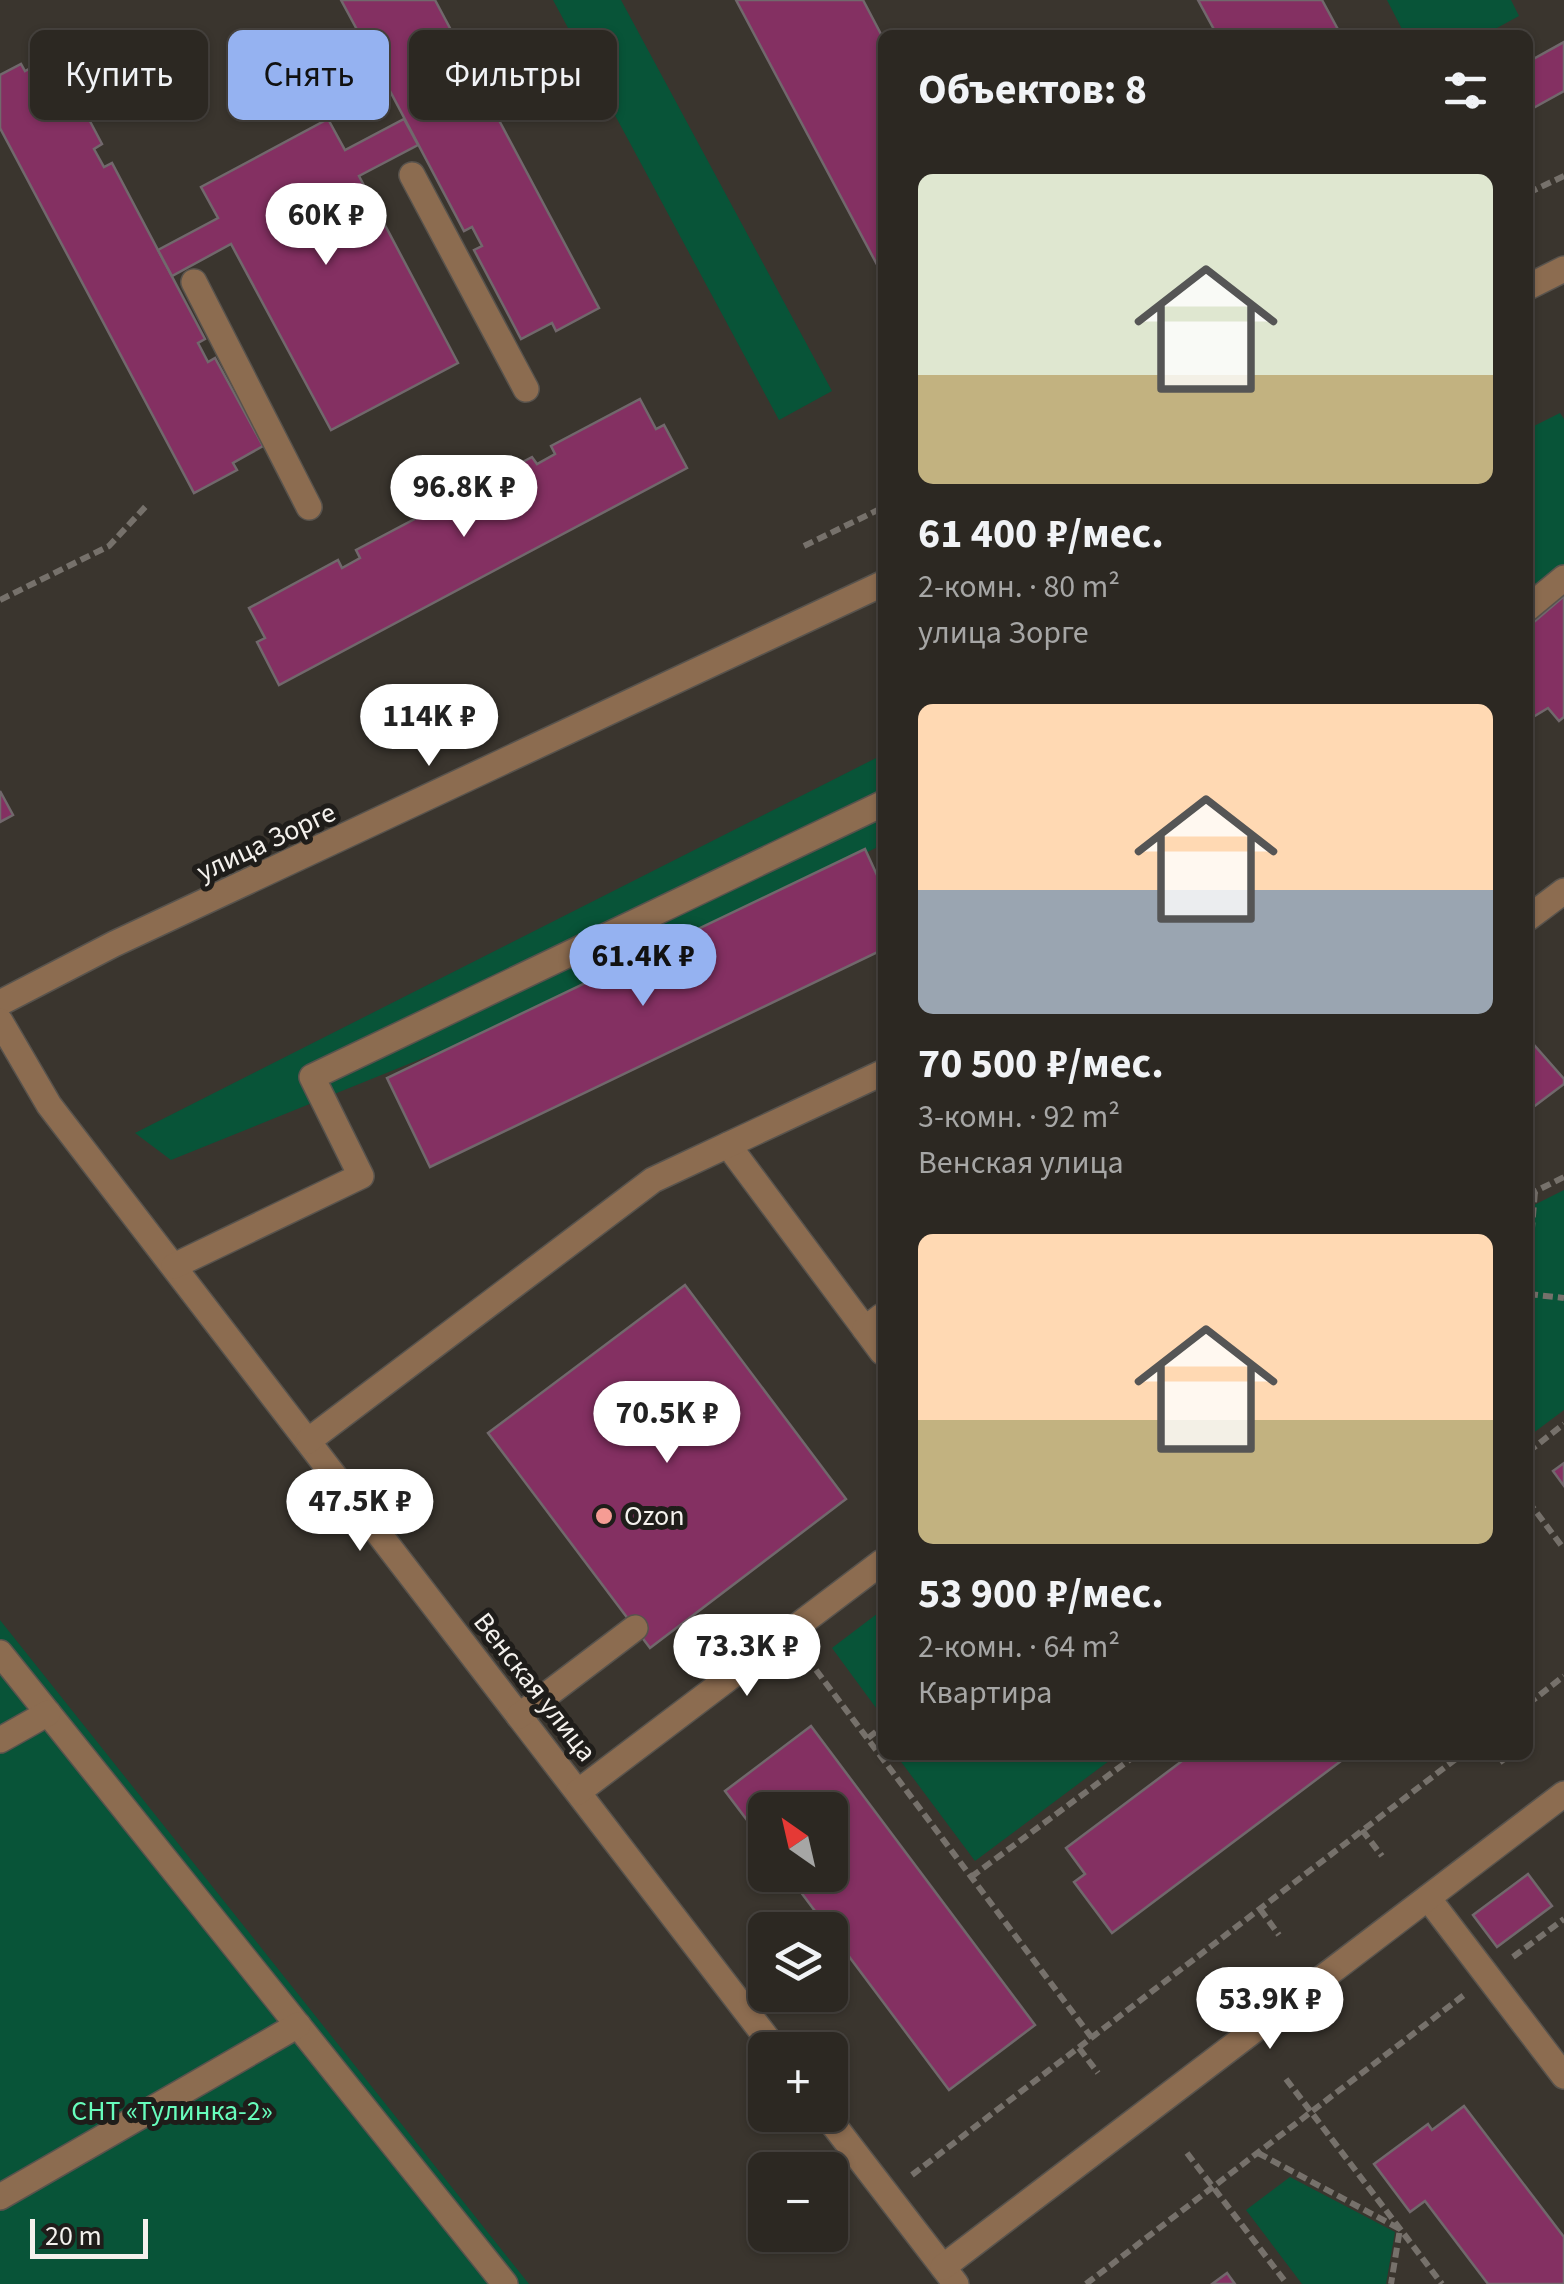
<!DOCTYPE html>
<html lang="ru">
<meta charset="utf-8">
<style>
:root{--surface:#2c2822;--page:#38342f;--text:#f1f3f6;--muted:#a6a6a5;--line:#484440;--accent:#95b2f1}
body{margin:0;font-family:"Source Sans 3",sans-serif;background:var(--page);color:var(--text);height:100vh;display:flex;flex-direction:column;font-size:38px;white-space:nowrap}
*{box-sizing:border-box;margin:0}
p{font-size:32px;color:var(--muted)}
.icon{flex:none;width:55px;height:55px;fill:none;stroke:currentColor;stroke-width:2;stroke-linecap:round;stroke-linejoin:round}
.map{position:relative;flex:1;overflow:hidden}
.details{position:absolute;left:878px;top:30px;width:655px;height:1730px;display:flex;flex-direction:column;background:var(--surface);border-radius:15px;box-shadow:0 2px 8px #0004,0 0 0 2px var(--line)}
.details>*{flex:none}
.banner{position:absolute;left:30px;top:30px;width:698px;height:90px;display:flex;gap:20px}
.needle{width:65px;rotate:326deg}
.tools{position:absolute;left:748px;top:1792px;display:grid;gap:20px}
.tools a{display:grid;place-items:center;width:100px;height:100px;border-radius:15px;background:var(--surface);box-shadow:0 2px 8px #0004,0 0 0 2px var(--line);font-size:50px}
.scale{position:absolute;left:30px;bottom:25px;width:118px;box-sizing:border-box;padding-left:10px;border:5px solid #f4f1ed;border-top:0;font-size:28px;line-height:35px;white-space:nowrap;color:#f4f1ed;-webkit-text-stroke:8px #1f1d1a;paint-order:stroke}
.price{position:absolute;translate:-50% -85px;padding:0 22px;border-radius:35px;background:#fff;color:#222;font-size:32px;line-height:65px;filter:drop-shadow(0 2px 5px #0008)}
.price::after{content:'';position:absolute;left:50%;top:60px;width:30px;height:22px;margin-left:-15px;background:inherit;clip-path:polygon(0 0,100% 0,50% 100%)}
.price.active{background:var(--accent);color:#111}
ul{padding:0;list-style:none}
li{display:grid;align-content:center;gap:20px;height:530px;padding:0 40px}
li span{display:grid;place-items:center;height:310px;border-radius:15px;color:#555}
li>.icon{margin-inline-start:auto}
span .icon{width:180px;height:180px;fill:#fffc;stroke-width:1}
li b{font-size:42px}
h2{display:flex;justify-content:space-between;align-items:center;height:120px;padding:0 40px;font-size:42px}
.pill{padding:0 35px;border-radius:15px;background:var(--surface);box-shadow:0 2px 8px #0004,0 0 0 2px var(--line);font-size:35px;line-height:90px}
.pill.active{background:var(--accent);color:#111}
.map>svg:first-child{display:block}
.green{fill:#085438}
.building{fill:#843062;stroke:#71686c;stroke-width:2.5}
.lines{fill:none;stroke-linecap:round;stroke-linejoin:round}
.minor-casing{stroke:#58534d;stroke-width:28}
.path{stroke:#76716b;stroke-width:6;stroke-dasharray:10 5;stroke-linecap:butt}
.minor{stroke:#8c6c50;stroke-width:25}
.poi-dot{fill:#f59c94;stroke:#1f1d1a;stroke-width:4}
.labels{text-anchor:middle;dominant-baseline:central;stroke-width:10;stroke-linejoin:round;paint-order:stroke}
.street-label{font-size:28px;fill:#f4f1ed;stroke:#1f1d1a}
.poi-label{font-size:28px;fill:#f4f1ed;stroke:#1f1d1a;text-anchor:start}
.park-label{font-size:28px;fill:#67fdbc;stroke:#1f1d1a}
</style>
<div class="map">
<svg width="1564" height="2284" viewBox="0 0 1564 2284">
<rect width="100%" height="100%" fill="#3a352e"/>
<g class="green">
<polygon points="553,0 621,0 832,391 779,420"/>
<polygon points="1387,0 1511,0 1519,16 1484,35 1405,35"/>
<polygon points="1560,413 1564,419 1564,569 1528,587 1528,429"/>
<polygon points="882,755 882,845 520,1019 171,1160 135,1133"/>
<polygon points="1564,1190 1564,1410 1528,1437 1528,1208"/>
<polygon points="882,1610 882,1716 832,1648"/>
<polygon points="0,1620 529,2284 0,2284"/>
<polygon points="896,1755 1117,1755 975,1861"/>
<polygon points="1290,2177 1395,2232 1386,2284 1302,2284 1246,2210"/>
</g>
<g class="building">
<polygon points="341,0 435,0 599,308 556,331 552,323 521,339 474,250 482,246 472,227 464,231 371,55 379,51 374,42 369,32 361,37"/>
<polygon points="736,0 863,0 882,36 882,274"/>
<polygon points="1198,0 1322,0 1341,35 1217,35"/>
<polygon points="1564,42 1564,91 1528,111 1528,62"/>
<polygon points="55,55 102,144 94,149 104,167 112,163 205,339 198,343 208,362 215,358 263,446 233,463 237,470 194,493 0,128 0,75 21,64 25,71"/>
<polygon points="328,119 345,150 404,119 418,145 359,176 458,363 331,430 231,244 172,276 158,250 218,218 201,187"/>
<polygon points="640,399 656,429 664,425 687,468 279,685 257,642 265,638 249,608 338,560 342,568 360,558 356,550 532,457 537,464 555,454 551,446"/>
<polygon points="1564,596 1564,717 1559,721 1548,708 1528,720 1528,627"/>
<polygon points="0,791 13,815 0,822"/>
<polygon points="865,849 882,886 882,950 430,1167 387,1078"/>
<polygon points="1528,1038 1564,1079 1564,1084 1528,1111"/>
<polygon points="685,1285 846,1499 650,1648 488,1433"/>
<polygon points="1564,1463 1564,1486 1553,1471"/>
<polygon points="811,1726 1035,2025 949,2090 788,1875 830,1875 830,1810 765,1810 765,1844 725,1791"/>
<polygon points="1190,1755 1349,1755 1112,1933 1074,1882 1085,1874 1066,1848"/>
<polygon points="1528,1874 1552,1906 1497,1947 1473,1915"/>
<polygon points="1464,2106 1564,2237 1564,2284 1488,2284 1425,2201 1410,2212 1374,2164 1428,2124 1432,2130"/>
<polygon points="1227,2273 1235,2284 1212,2284"/>
</g>
<g class="lines">
<defs>
<g id="minor">
<polyline points="412,175 526,389"/>
<polyline points="194,282 309,507"/>
<polyline points="1528,287 1564,269"/>
<polyline points="1528,608 1564,578"/>
<polyline points="1528,918 1564,891"/>
<polyline points="0,1003 114,944 882,584"/>
<polyline points="0,1021 49,1105 776,2050"/>
<polyline points="728,1145 865,1329"/>
<polyline points="174,1266 361,1176 312,1077 882,804"/>
<polyline points="882,1316 865,1329 882,1352"/>
<polyline points="308,1441 653,1180 882,1073"/>
<polyline points="0,1653 505,2284"/>
<polyline points="519,1716 635,1628"/>
<polyline points="0,1740 48,1713"/>
<polyline points="578,1792 882,1562"/>
<polyline points="1428,1898 1564,2076"/>
<polyline points="826,2115 956,2284"/>
<polyline points="0,2197 298,2025"/>
<polyline points="943,2267 1564,1794"/>
</g>
</defs>
<use href="#minor" class="minor-casing"/>
<g class="path">
<polyline points="1528,193 1564,176"/>
<polyline points="804,546 882,508"/>
<polyline points="0,600 109,546 147,505"/>
<polyline points="1528,1195 1564,1177"/>
<polyline points="1528,1277 1535,1191"/>
<polyline points="1528,1294 1564,1298"/>
<polyline points="1528,1452 1564,1424"/>
<polyline points="1528,1501 1564,1549"/>
<polyline points="807,1658 1092,2038"/>
<polyline points="1528,1704 1564,1676"/>
<polyline points="868,1738 882,1727"/>
<polyline points="1498,1755 1504,1763"/>
<polyline points="1362,1830 1382,1856"/>
<polyline points="971,1877 1136,1755"/>
<polyline points="1260,1909 1279,1935"/>
<polyline points="1513,1957 1564,1919"/>
<polyline points="1079,2048 1098,2073"/>
<polyline points="1286,2079 1442,2284"/>
<polyline points="1187,2153 1287,2284"/>
<polyline points="1258,2153 1400,2229 1391,2284"/>
<polyline points="912,2175 1461,1755"/>
<polyline points="1086,2284 1464,1995"/>
</g>
<use href="#minor" class="minor"/>
</g>
<circle class="poi-dot" cx="604" cy="1516" r="10"/>
<g class="labels">
<g class="street-label">
<text transform="translate(266 842) rotate(-25)">улица Зорге</text>
<text transform="translate(535 1687) rotate(52)">Венская улица</text>
</g>
<g class="poi-label">
<text x="624" y="1516">Ozon</text>
</g>
<g class="park-label">
<text x="172" y="2111">СНТ «Тулинка-2»</text>
</g>
</g>
</svg>
<div class="tools">
<a><svg class="needle" viewBox="-14 -14 28 28"><path d="M0-13l5 13h-10z" fill="#e53935"/><path d="M0 13l5-13h-10z" fill="#a6a6a5"/></svg></a>
<a><svg class="icon" aria-label="layers" viewBox="0 0 24 24"><path d="M12 4l9 5-9 5-9-5zM3 14l9 5 9-5"/></svg></a>
<a>+</a>
<a>−</a>
</div>
<div class="scale">20 m</div>
<b class="price" style="left:326px;top:268px">60K ₽</b>
<b class="price" style="left:464px;top:540px">96.8K ₽</b>
<b class="price" style="left:429px;top:769px">114K ₽</b>
<b class="price active" style="left:643px;top:1009px">61.4K ₽</b>
<b class="price" style="left:667px;top:1466px">70.5K ₽</b>
<b class="price" style="left:360px;top:1554px">47.5K ₽</b>
<b class="price" style="left:747px;top:1699px">73.3K ₽</b>
<b class="price" style="left:1270px;top:2052px">53.9K ₽</b>
<div class="banner">
<a class="pill">Купить</a>
<a class="pill active">Снять</a>
<a class="pill">Фильтры</a>
</div>
<section class="details">
<h2>Объектов: 8<svg class="icon" aria-label="filters" viewBox="0 0 24 24"><path d="M4 7h16M4 17h16"/><circle cx="9" cy="7" r="2"/><circle cx="15" cy="17" r="2"/></svg></h2>
<ul>
<li><span style="background:linear-gradient(#dfe7d0 65%,#c2b280 0)"><svg class="icon" aria-label="home" viewBox="0 0 24 24"><path d="M3 11l9-7 9 7M6 9v11h12V9"/></svg></span><div><b>61 400 ₽/мес.</b><p>2-комн. · 80 m²</p><p>улица Зорге</p></div></li>
<li><span style="background:linear-gradient(#ffd9b3 60%,#9aa5b1 0)"><svg class="icon" aria-label="home" viewBox="0 0 24 24"><path d="M3 11l9-7 9 7M6 9v11h12V9"/></svg></span><div><b>70 500 ₽/мес.</b><p>3-комн. · 92 m²</p><p>Венская улица</p></div></li>
<li><span style="background:linear-gradient(#ffd9b3 60%,#c2b280 0)"><svg class="icon" aria-label="home" viewBox="0 0 24 24"><path d="M3 11l9-7 9 7M6 9v11h12V9"/></svg></span><div><b>53 900 ₽/мес.</b><p>2-комн. · 64 m²</p><p>Квартира</p></div></li>
</ul>
</section>
</div>
